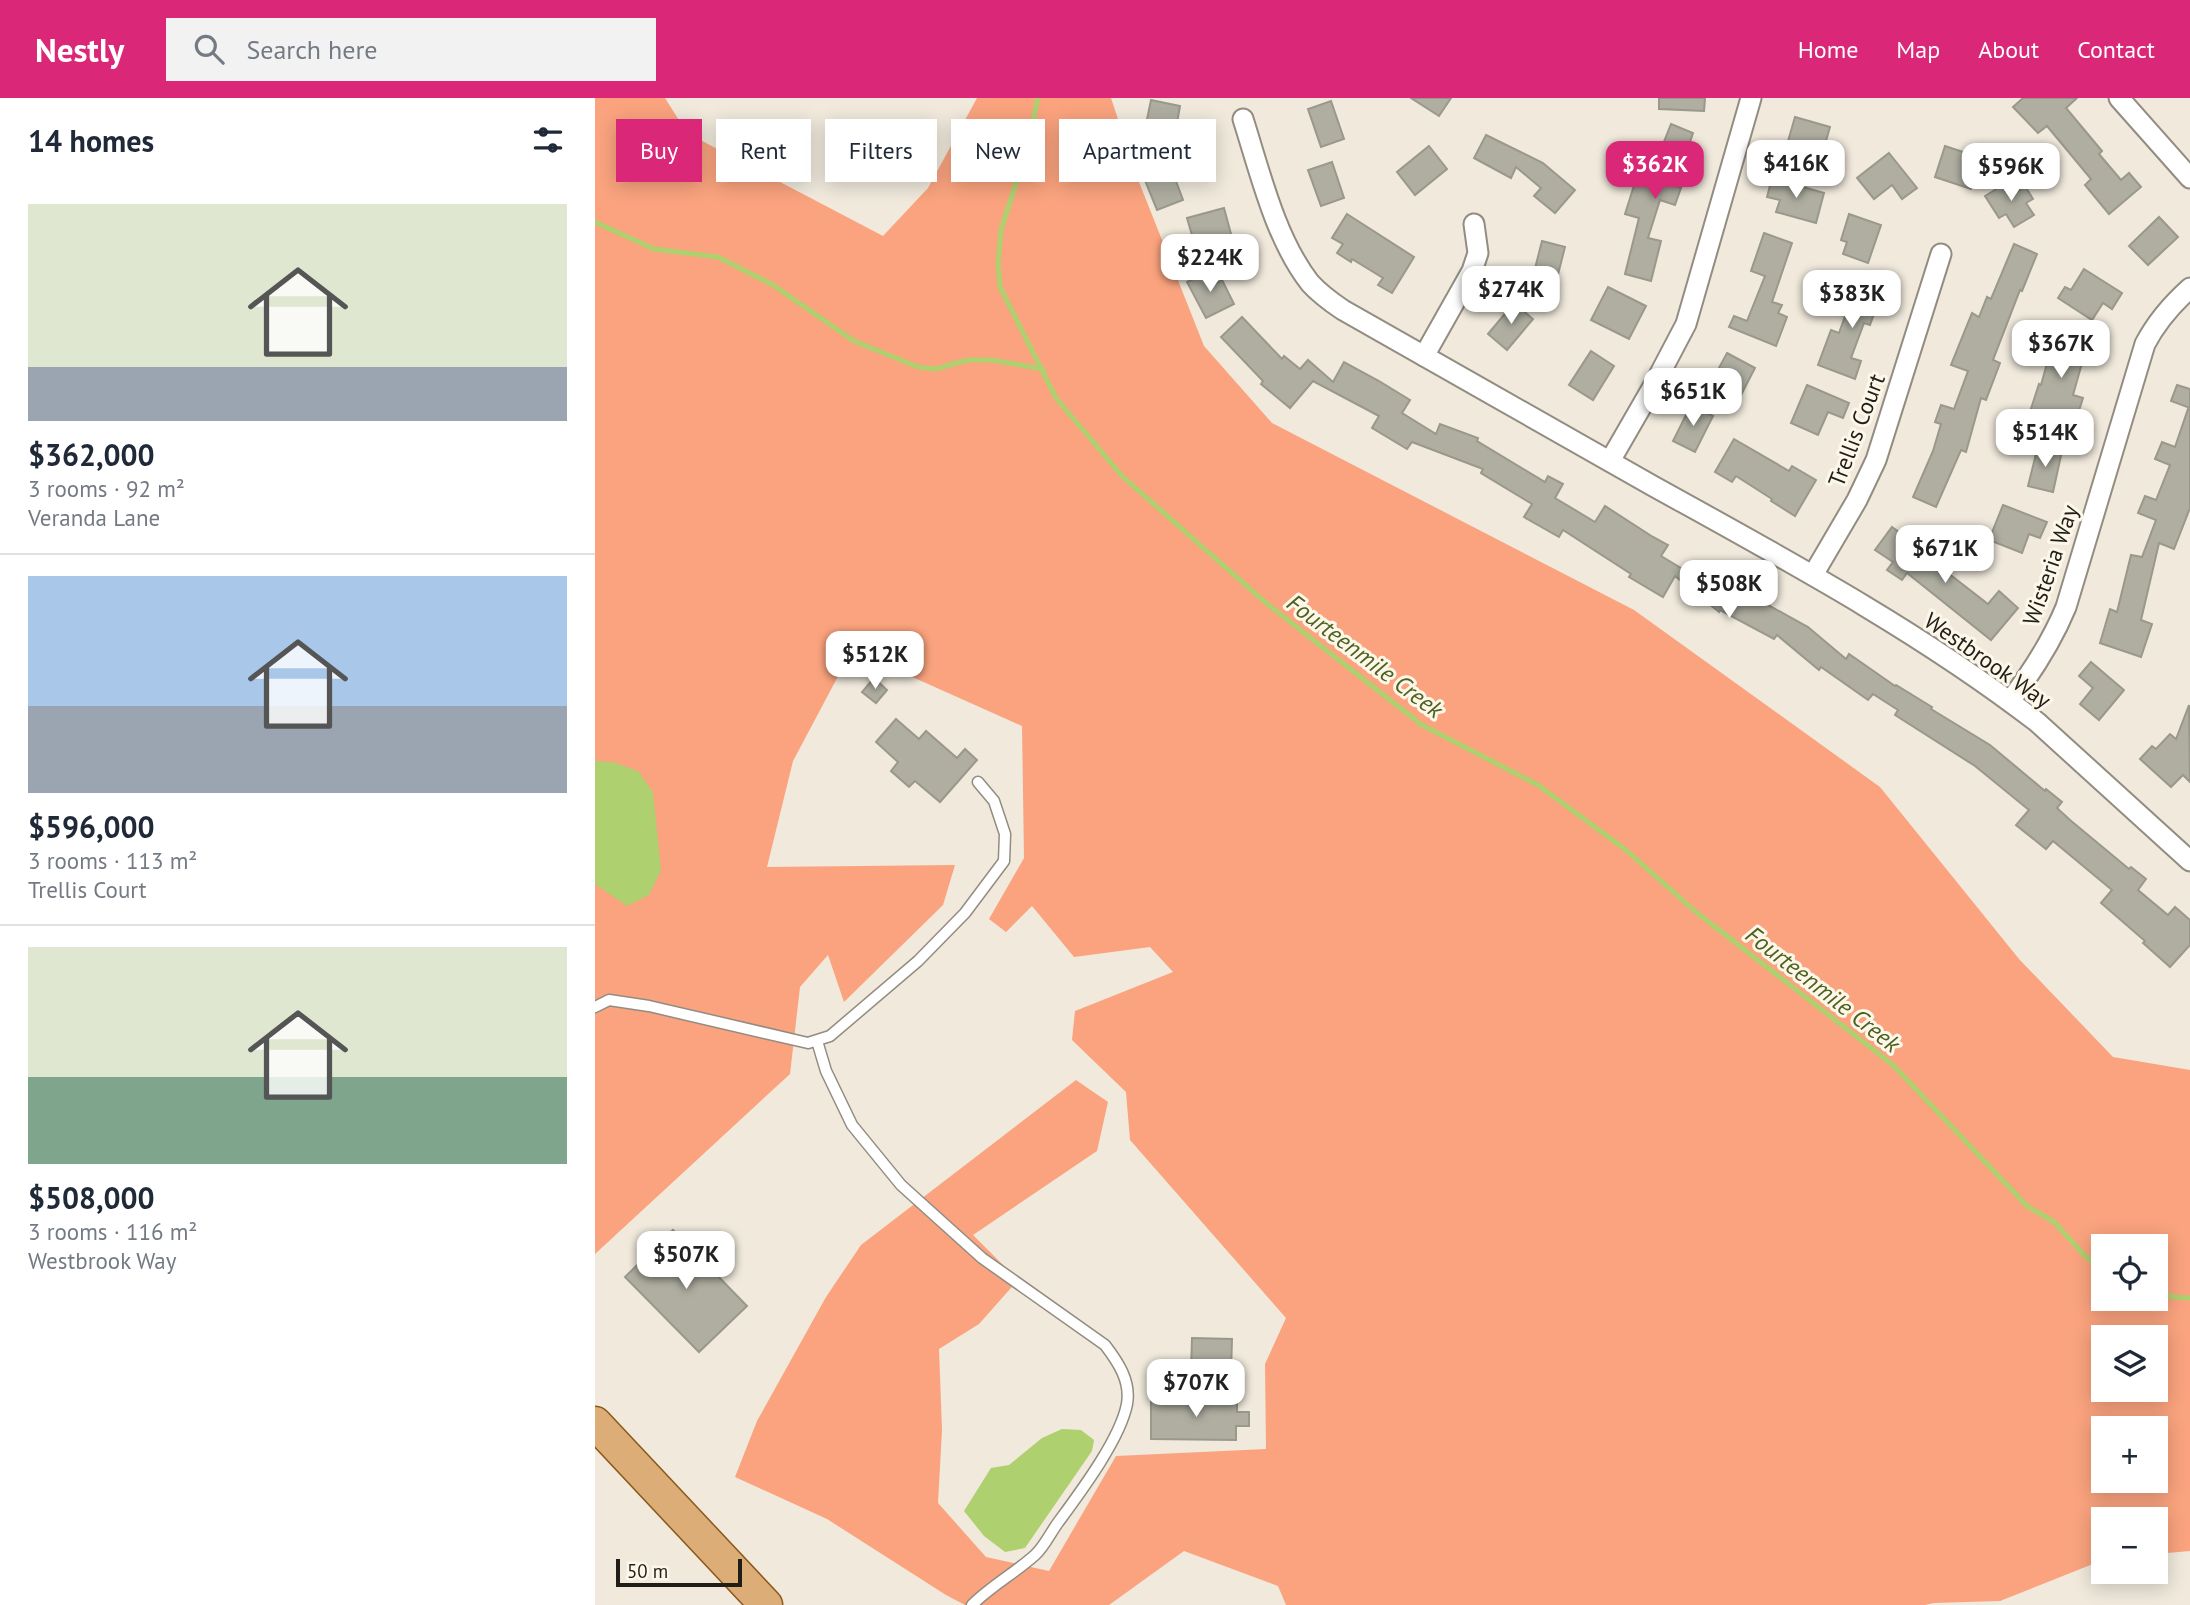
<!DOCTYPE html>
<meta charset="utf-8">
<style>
:root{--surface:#fff;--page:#f2f2f3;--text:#1f2937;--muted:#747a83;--line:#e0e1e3;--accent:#db2777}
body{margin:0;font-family:"PT Sans",sans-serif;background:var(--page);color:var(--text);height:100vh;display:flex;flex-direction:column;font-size:26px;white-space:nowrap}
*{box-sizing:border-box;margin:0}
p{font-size:23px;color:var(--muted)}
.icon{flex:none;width:38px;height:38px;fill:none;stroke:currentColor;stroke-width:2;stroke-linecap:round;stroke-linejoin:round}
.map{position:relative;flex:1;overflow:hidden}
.drawer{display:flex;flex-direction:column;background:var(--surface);width:595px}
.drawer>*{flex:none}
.top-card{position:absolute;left:21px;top:21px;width:665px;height:63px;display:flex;gap:14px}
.buttons{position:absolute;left:1496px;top:1136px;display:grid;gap:14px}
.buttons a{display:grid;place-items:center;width:77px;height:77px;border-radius:0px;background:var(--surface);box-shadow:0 4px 18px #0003;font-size:35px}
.scale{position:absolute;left:21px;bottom:18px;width:126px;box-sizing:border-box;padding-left:7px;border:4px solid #201e19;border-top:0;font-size:19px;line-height:24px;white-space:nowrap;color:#201e19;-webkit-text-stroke:5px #fdf7ea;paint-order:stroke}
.price{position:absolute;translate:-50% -60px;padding:0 16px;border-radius:14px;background:#fff;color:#222;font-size:23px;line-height:46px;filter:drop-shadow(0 2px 4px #0008)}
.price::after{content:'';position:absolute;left:50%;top:42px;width:21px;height:16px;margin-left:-10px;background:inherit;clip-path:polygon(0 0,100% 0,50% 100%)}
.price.active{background:var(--accent);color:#fff}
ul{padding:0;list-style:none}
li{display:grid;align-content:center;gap:14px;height:371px;padding:0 28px}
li+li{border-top:2px solid var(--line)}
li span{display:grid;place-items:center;height:217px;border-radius:0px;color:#555}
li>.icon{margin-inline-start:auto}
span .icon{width:126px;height:126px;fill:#fffc;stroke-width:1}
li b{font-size:30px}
h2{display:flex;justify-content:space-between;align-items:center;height:84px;padding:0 28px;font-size:30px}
.chip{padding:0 24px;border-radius:0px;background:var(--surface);box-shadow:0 4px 18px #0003;font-size:24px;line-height:63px}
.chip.active{background:var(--accent);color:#fff}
header{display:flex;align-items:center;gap:42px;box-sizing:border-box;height:98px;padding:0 35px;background:var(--accent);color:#fff}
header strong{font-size:33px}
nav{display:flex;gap:38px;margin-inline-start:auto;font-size:24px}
.search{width:490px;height:63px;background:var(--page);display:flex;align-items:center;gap:18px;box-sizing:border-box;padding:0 24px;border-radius:0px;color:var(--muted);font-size:26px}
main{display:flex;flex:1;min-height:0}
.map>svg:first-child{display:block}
.green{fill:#faa37e;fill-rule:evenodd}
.water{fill:#aed06f}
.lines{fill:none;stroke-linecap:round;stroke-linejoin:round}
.stream{stroke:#aed06f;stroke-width:5}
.building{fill:#afaea1;stroke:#99988b;stroke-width:2}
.lane-casing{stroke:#928c81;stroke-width:13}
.street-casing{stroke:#928c81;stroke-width:23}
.primary-casing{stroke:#8b581a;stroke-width:35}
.lane{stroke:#fff;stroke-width:10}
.street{stroke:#fff;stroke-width:19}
.primary{stroke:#dcad76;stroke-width:32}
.labels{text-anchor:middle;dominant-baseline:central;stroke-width:6;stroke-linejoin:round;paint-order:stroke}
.street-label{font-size:23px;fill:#201e19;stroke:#fdf7ea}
.water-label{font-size:24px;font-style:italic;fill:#4c611e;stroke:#fdf7ea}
</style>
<header>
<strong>Nestly</strong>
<div class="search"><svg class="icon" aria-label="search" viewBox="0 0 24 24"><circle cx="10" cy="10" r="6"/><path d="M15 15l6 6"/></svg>Search here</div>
<nav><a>Home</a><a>Map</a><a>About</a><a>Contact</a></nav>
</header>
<main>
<section class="drawer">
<h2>14 homes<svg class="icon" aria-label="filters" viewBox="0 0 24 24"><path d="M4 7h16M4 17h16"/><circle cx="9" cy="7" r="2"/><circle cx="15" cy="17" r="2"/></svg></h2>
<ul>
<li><span style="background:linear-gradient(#dfe7d0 75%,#9aa5b1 0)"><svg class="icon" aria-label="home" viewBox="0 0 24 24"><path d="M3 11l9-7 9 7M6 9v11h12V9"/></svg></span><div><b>$362,000</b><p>3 rooms · 92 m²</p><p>Veranda Lane</p></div></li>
<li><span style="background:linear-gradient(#a9c7e8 60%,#9aa5b1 0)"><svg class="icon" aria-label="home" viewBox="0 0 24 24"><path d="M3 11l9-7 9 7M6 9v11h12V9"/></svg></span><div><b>$596,000</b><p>3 rooms · 113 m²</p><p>Trellis Court</p></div></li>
<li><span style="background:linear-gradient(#dfe7d0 60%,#7fa58c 0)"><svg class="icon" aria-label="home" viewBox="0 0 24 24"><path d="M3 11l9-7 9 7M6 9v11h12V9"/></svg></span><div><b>$508,000</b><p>3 rooms · 116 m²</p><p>Westbrook Way</p></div></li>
</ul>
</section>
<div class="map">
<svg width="1595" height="1507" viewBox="0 0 1595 1507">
<rect width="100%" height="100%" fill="#f0e9dc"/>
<path class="green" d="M 0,0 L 70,0 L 92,35 L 288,138 L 333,90 L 382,0 L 516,0 L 544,84 L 609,248 L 677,325 L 1039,512 L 1285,689 L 1424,861 L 1518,959 L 1595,972 L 1595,1453 L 1561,1456 L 1561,1421 L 1508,1421 L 1508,1462 L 1405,1503 L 1339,1505 L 1330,1507 L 691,1507 L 683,1488 L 589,1453 L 514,1507 L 370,1507 L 351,1497 L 232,1421 L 140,1379 L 162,1323 L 231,1199 L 266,1147 L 481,982 L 513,1004 L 502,1053 L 378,1137 L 423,1182 L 384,1226 L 344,1251 L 347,1332 L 343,1405 L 391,1459 L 454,1473 L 521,1358 L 671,1351 L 670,1266 L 691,1220 L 535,1042 L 531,994 L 477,942 L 480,913 L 578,874 L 555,849 L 479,859 L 437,808 L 411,834 L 394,821 L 429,760 L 427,628 L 257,552 L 198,663 L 172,769 L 360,767 L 348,807 L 249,904 L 233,857 L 205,889 L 195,976 L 0,1156 ZM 1508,1148 L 1561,1148 L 1561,1200 L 1508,1200 ZM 1508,1239 L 1561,1239 L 1561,1292 L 1508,1292 ZM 1508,1330 L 1561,1330 L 1561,1382 L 1508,1382 Z"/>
<g class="water">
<polygon points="0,663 18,664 43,673 58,694 66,772 54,797 32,808 0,786"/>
<polygon points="467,1331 486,1332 499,1342 497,1353 430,1450 410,1454 389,1438 369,1413 396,1370 414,1367 447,1340"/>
</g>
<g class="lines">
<g class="stream">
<polyline points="443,0 431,54 406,132 403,165 405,189 461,300 527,378 671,505 827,627 943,687 1031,752 1101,814 1298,967 1432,1108 1459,1124 1490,1158 1508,1172"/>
<polyline points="0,124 59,151 123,159 178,187 259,243 323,269 340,271 373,262 397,262 448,271"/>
<polyline points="1561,1194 1579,1199 1595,1200"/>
</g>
</g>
<g class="building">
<polygon points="816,0 856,0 844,18"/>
<polygon points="1064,0 1110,0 1109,13 1064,11"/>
<polygon points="1428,0 1482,0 1471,10 1507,53 1504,56 1526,82 1534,75 1546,89 1514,116 1490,87 1496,81 1452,28 1443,35 1418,9"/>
<polygon points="556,2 585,8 578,47 548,41"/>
<polygon points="736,3 749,41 726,49 713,11"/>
<polygon points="1200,19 1235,29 1224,67 1189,57"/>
<polygon points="1076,26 1098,35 1080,88 1086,90 1080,107 1065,102 1053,140 1066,143 1056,183 1030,176 1044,120 1030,116 1043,75 1055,79"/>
<polygon points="891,37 948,65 980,92 960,115 939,98 946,90 921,69 916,80 879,60"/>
<polygon points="834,48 852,71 820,97 802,74"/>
<polygon points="1350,48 1386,60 1376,91 1340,79"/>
<polygon points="1294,55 1322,90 1307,101 1297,87 1279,101 1262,80"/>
<polygon points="591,57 599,76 581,83 588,102 562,112 547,75"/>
<polygon points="737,64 749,100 726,108 713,72"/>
<polygon points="1177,80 1229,95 1221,125 1181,114 1185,102 1172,99"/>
<polygon points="1416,82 1423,93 1430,88 1438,101 1431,105 1439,117 1419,129 1411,116 1404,120 1390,98"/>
<polygon points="629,110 639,147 603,158 592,120"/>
<polygon points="752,116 819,159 797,195 783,187 788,180 757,161 756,164 742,155 748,146 737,140"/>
<polygon points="1254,116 1286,127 1273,165 1248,156 1252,144 1246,142"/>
<polygon points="1564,119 1583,139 1553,167 1534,148"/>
<polygon points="1169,135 1197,145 1177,204 1187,207 1183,215 1192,219 1181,248 1134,229 1139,218 1152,223 1170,178 1156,173"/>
<polygon points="947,143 970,149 960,188 937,182"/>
<polygon points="1419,146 1442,156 1427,193 1425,192 1398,262 1405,265 1391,302 1386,300 1371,354 1366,352 1341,409 1318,399 1338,353 1346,326 1340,324 1346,307 1359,311 1373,273 1356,267 1377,215 1384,219 1392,199 1396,201"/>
<polygon points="1489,171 1527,195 1517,211 1508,205 1497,222 1463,200 1470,189 1476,192"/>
<polygon points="616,172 622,185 627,182 639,206 611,220 592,184"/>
<polygon points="1264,179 1289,188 1275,227 1269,225 1256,260 1266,263 1260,281 1223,267 1236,232 1244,235"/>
<polygon points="1013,189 1051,208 1034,241 996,222"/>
<polygon points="919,205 938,221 912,252 893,236"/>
<polygon points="647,219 687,261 689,258 705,271 713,262 738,284 749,264 784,283 815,302 807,315 841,336 845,326 883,340 882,343 950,384 953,378 968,386 960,400 1000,424 1010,408 1058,439 1073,447 1066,458 1101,479 1109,470 1151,505 1155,497 1213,529 1251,561 1254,556 1300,588 1301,587 1337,609 1336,611 1395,647 1450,693 1451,691 1467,704 1462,710 1475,722 1534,771 1536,769 1551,781 1543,792 1573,817 1580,809 1595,822 1595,847 1575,869 1548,845 1550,843 1506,805 1517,792 1458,743 1451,751 1421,727 1434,712 1380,668 1300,617 1303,612 1278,596 1273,602 1226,569 1224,572 1182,537 1179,541 1125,512 1124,514 1080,478 1068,499 1034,479 1036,476 968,432 964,439 929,419 937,406 886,375 888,371 817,344 812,351 777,330 784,318 718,283 695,310 666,286 668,283 626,239"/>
<polygon points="1461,233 1505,246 1500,261 1489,258 1478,297 1488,300 1482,319 1465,313 1459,331 1432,323 1444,286 1446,287"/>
<polygon points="996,253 1019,268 998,302 974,287"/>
<polygon points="1132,255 1160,270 1146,297 1118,281"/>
<polygon points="1212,287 1254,305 1248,320 1233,314 1223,337 1196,325"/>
<polygon points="1582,287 1595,291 1595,310 1576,303"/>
<polygon points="1096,307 1118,318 1100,354 1078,343"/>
<polygon points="1593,311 1595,312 1595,410 1579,451 1564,445 1546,522 1557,526 1546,559 1505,545 1515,511 1522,514 1536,457 1547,459 1561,422 1543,415 1550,398 1561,402 1575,367 1560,361 1567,344 1580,349"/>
<polygon points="1139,341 1194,373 1197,368 1221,382 1200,418 1176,403 1177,401 1141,378 1137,384 1120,374"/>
<polygon points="1443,348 1467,353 1458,394 1433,388"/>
<polygon points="1408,407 1452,424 1445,440 1434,436 1427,455 1394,442"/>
<polygon points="1297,429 1328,451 1326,454 1393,506 1404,493 1423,510 1396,542 1312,475 1307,482 1292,472 1298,464 1280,452"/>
<polygon points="1496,564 1529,592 1504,622 1485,606 1498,590 1484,578"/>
<polygon points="279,580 292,592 281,605 267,594"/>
<polygon points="1594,607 1595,684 1588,677 1576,689 1545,661 1557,648 1561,651 1575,636 1581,641"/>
<polygon points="301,621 324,641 331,633 362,660 370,651 382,662 345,704 320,683 314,689 296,673 303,664 281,644"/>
<polygon points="78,1132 152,1208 104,1254 30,1179"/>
<polygon points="597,1240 637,1241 636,1274 596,1273"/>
<polygon points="556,1299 642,1301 642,1314 654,1314 654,1328 641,1328 641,1342 556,1341"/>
</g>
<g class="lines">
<defs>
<g id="lane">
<polyline points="0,909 14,902 54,908 213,945 235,938 323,863 370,815 409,763 410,736 399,703 383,684"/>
<path d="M 222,943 L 231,973 L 257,1027 L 306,1087 L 387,1160 L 510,1247 C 523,1264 536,1283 532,1306 C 525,1342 484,1396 462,1426 C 455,1436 449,1449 440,1457 C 420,1475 396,1488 377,1507"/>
</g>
<g id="street">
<polyline points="1524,0 1595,80"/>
<path d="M 648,21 C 665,74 680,140 715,185 C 725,196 736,204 748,212 C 852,270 954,330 1058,388 C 1188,460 1324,533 1442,624 L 1595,763"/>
<polyline points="829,258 877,173 883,155 879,126"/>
<polyline points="1015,363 1060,285 1091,226 1156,0"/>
<polyline points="1218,477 1262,402 1281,362 1346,156"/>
<path d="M 1415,603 C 1437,574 1457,543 1471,509 L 1550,246 C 1562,223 1576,207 1595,190"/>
</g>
<polyline id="primary" points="0,1325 171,1507"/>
</defs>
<use href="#lane" class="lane-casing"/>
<use href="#street" class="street-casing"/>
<use href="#primary" class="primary-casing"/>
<use href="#lane" class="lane"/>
<use href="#street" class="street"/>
<use href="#primary" class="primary"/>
</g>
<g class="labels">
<g class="street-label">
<text transform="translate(1261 332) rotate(-69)">Trellis Court</text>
<text transform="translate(1455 467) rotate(-71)">Wisteria Way</text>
<text transform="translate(1393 562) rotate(35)">Westbrook Way</text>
</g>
<g class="water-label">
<text transform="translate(770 558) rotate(37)">Fourteenmile Creek</text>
<text transform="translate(1228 891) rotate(38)">Fourteenmile Creek</text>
</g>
</g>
</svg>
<div class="buttons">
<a><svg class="icon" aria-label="locate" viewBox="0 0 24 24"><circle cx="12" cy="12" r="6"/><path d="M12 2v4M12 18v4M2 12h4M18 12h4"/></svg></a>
<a><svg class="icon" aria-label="layers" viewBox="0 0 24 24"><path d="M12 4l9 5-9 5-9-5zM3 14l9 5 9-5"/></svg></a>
<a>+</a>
<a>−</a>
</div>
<div class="scale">50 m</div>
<b class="price" style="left:1201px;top:102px">$416K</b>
<b class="price active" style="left:1060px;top:103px">$362K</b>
<b class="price" style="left:1416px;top:105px">$596K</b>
<b class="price" style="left:615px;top:196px">$224K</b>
<b class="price" style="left:916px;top:228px">$274K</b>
<b class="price" style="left:1257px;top:232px">$383K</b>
<b class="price" style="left:1466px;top:282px">$367K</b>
<b class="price" style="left:1098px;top:330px">$651K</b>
<b class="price" style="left:1450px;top:371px">$514K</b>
<b class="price" style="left:1350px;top:487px">$671K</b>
<b class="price" style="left:1134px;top:522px">$508K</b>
<b class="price" style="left:280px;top:593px">$512K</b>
<b class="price" style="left:91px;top:1193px">$507K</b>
<b class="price" style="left:601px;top:1321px">$707K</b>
<div class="top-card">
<a class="chip active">Buy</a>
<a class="chip">Rent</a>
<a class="chip">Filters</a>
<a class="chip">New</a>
<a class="chip">Apartment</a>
</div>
</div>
</main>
